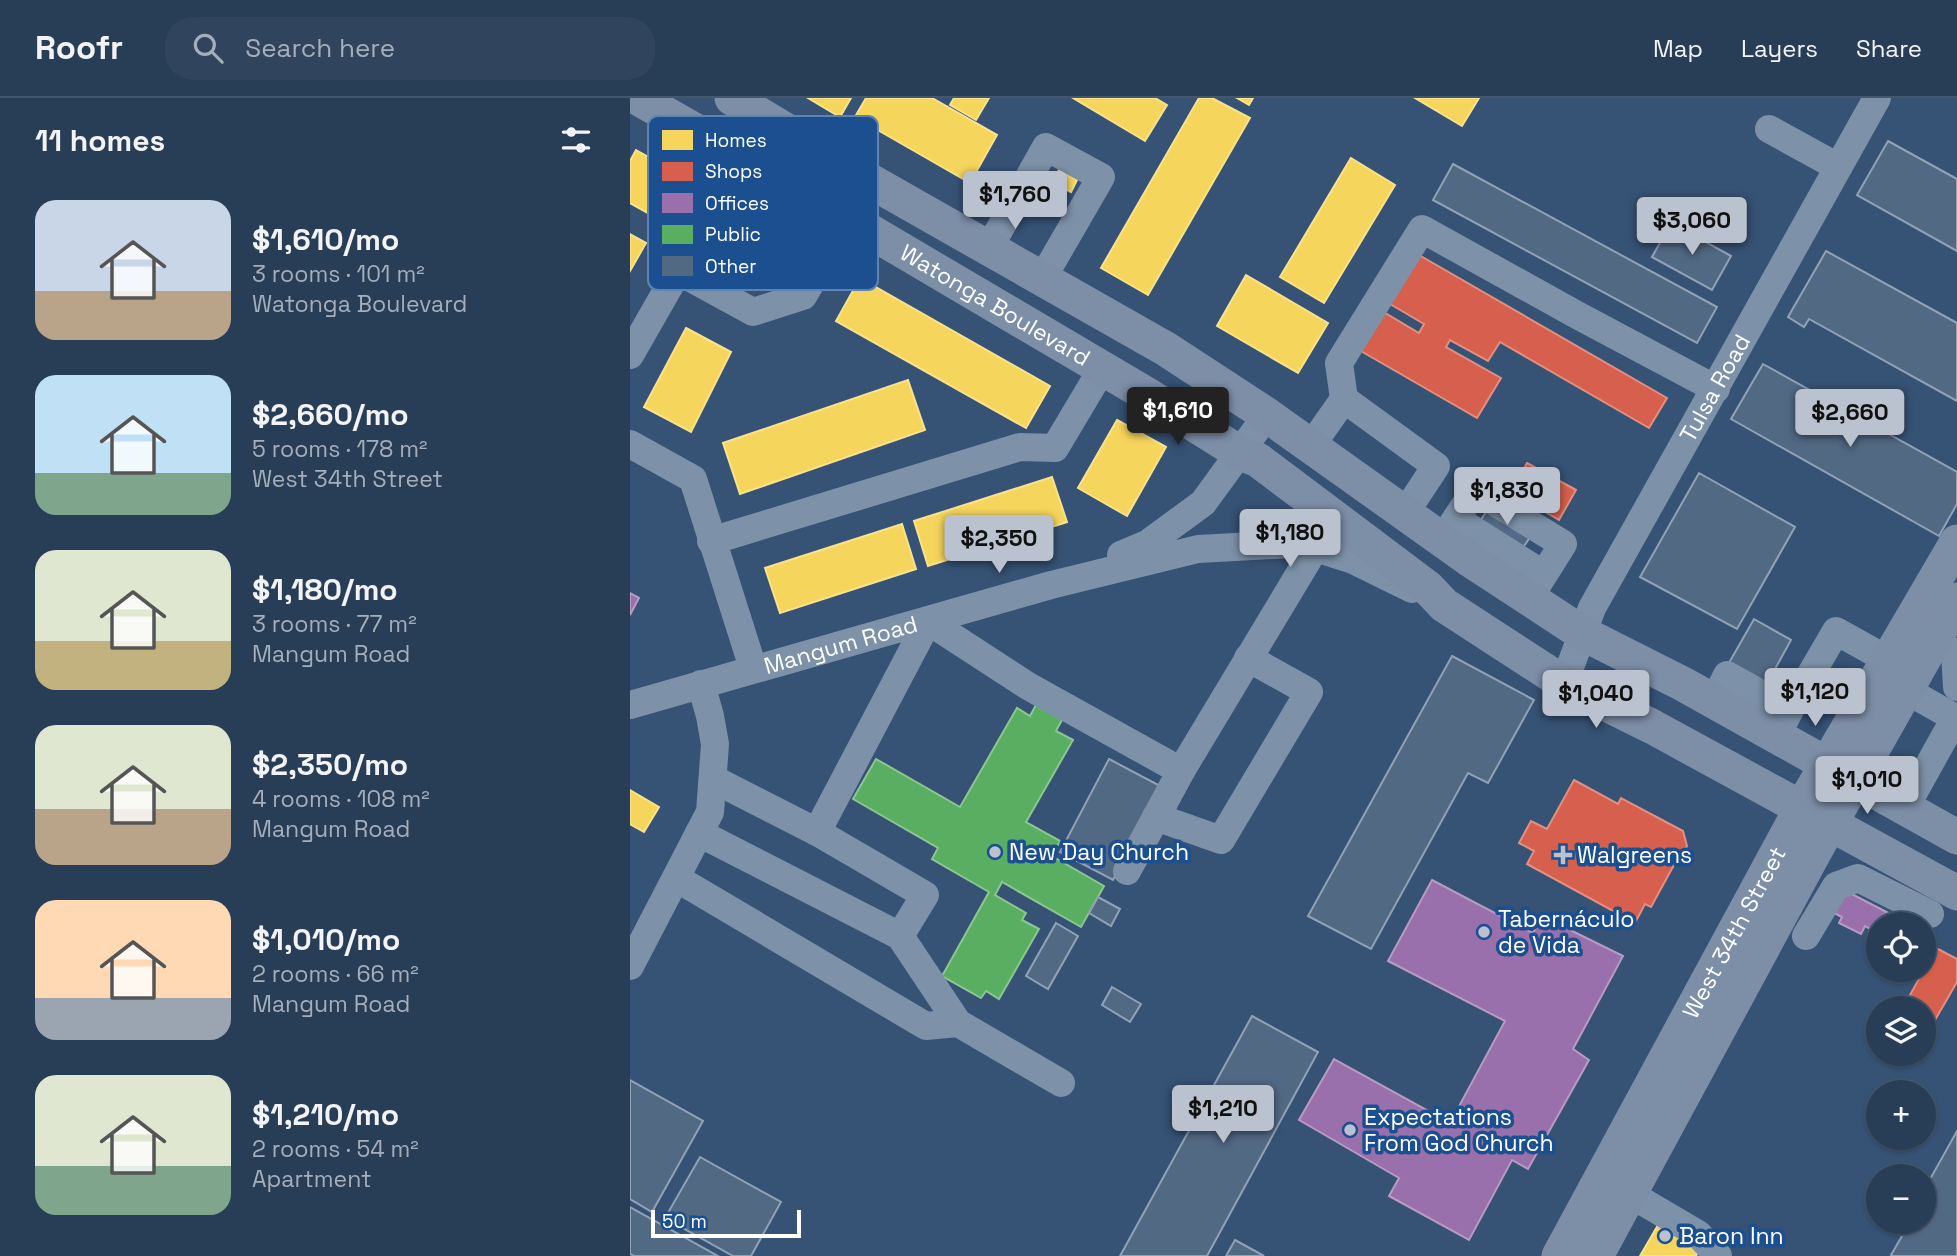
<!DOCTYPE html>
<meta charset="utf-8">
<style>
:root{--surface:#283e57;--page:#30455d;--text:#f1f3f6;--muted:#a5aeba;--line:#44576d;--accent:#b9c2ce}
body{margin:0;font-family:"Space Grotesk",sans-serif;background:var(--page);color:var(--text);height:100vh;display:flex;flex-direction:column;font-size:26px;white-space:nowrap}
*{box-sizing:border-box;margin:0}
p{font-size:23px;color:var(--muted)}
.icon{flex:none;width:38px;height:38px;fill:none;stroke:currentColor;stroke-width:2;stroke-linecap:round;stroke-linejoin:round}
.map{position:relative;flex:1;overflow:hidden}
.panel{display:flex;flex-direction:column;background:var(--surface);width:630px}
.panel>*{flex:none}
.tools{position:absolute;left:1236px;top:814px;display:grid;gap:14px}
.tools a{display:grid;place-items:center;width:70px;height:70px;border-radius:50%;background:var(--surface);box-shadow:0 2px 5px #0004,0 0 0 2px var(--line);font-size:35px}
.scale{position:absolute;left:21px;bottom:18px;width:150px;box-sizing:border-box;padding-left:7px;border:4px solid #fff;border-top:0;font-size:19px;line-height:24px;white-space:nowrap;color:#fff;-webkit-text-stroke:5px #1b4f8f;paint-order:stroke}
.price{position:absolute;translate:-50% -60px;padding:0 16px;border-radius:7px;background:var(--accent);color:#111;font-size:23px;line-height:46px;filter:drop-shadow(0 2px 4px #0008)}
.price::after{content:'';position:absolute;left:50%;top:42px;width:21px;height:16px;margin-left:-10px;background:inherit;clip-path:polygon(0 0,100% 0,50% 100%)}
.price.selected{background:#222;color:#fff}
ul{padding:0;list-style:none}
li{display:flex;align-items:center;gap:21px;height:175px;padding:0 35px}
li span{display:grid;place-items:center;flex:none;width:196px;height:140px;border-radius:21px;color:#555}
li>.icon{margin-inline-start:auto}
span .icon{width:84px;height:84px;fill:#fffc;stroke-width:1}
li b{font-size:30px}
h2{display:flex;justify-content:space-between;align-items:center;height:84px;padding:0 35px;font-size:30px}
header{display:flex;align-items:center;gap:42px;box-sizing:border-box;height:98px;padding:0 35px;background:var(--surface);border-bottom:2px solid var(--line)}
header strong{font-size:33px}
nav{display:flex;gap:38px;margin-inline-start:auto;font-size:24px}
.search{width:490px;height:63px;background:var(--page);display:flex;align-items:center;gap:18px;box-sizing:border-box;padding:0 24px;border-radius:28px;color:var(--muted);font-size:26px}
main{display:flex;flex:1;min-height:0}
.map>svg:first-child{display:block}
.homes{fill:#f6d55c;stroke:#f9e28d;stroke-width:2}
.shops{fill:#d6604d;stroke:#e29082;stroke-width:2}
.offices{fill:#9970ab;stroke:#b89bc4;stroke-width:2}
.public{fill:#5aae61;stroke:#8cc690;stroke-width:2}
.building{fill:#526984;stroke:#92a2b6;stroke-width:2}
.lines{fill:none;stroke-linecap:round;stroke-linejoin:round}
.minor-tunnel{stroke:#546c89;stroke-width:28;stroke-dasharray:28 14;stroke-linecap:butt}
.minor{stroke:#7d92a8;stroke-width:28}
.major{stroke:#7d8ea7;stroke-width:35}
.poi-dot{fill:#b9c2ce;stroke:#1b4f8f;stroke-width:2.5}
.labels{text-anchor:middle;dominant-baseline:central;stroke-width:7;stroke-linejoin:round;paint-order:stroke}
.street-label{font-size:23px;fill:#fff;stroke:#1b4f8f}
.poi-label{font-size:23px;fill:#fff;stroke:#1b4f8f;text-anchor:start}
.key{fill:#1b4f8f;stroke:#5f84b1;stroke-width:2}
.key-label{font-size:19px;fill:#fff}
</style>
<header>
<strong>Roofr</strong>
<div class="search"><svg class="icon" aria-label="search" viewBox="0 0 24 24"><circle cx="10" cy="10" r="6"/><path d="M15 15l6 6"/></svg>Search here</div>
<nav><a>Map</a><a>Layers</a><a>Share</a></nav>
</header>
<main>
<section class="panel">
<h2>11 homes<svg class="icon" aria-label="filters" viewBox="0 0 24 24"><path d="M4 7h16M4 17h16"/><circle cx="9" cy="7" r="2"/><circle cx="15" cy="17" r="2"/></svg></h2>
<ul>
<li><span style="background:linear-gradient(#c9d6e8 65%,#b9a48a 0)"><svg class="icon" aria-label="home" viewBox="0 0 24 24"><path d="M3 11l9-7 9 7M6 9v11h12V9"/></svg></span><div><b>$1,610/mo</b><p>3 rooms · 101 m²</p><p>Watonga Boulevard</p></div></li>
<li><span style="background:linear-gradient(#bfe0f5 70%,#7fa58c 0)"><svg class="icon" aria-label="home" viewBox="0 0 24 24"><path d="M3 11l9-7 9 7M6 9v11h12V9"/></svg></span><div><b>$2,660/mo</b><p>5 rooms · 178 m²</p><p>West 34th Street</p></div></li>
<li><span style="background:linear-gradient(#dfe7d0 65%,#c2b280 0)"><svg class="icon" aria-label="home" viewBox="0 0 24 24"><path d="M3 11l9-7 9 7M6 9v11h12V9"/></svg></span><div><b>$1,180/mo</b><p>3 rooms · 77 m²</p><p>Mangum Road</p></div></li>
<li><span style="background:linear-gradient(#dfe7d0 60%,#b9a48a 0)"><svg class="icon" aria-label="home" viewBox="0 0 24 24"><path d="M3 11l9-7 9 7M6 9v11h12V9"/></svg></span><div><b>$2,350/mo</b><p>4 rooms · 108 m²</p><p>Mangum Road</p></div></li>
<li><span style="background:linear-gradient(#ffd9b3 70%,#9aa5b1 0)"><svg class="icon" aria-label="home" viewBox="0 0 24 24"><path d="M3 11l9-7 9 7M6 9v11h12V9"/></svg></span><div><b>$1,010/mo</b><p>2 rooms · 66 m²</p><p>Mangum Road</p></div></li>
<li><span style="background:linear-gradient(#dfe7d0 65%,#7fa58c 0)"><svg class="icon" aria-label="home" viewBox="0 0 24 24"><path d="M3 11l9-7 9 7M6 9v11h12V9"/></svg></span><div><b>$1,210/mo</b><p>2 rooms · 54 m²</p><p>Apartment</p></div></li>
</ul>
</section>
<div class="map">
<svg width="1327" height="1158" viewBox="0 0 1327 1158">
<rect width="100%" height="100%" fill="#365274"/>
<g class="homes">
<polygon points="178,0 221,0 210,19"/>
<polygon points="236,0 302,0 367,37 340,85 225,19"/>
<polygon points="324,0 359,0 346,22 320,7"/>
<polygon points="443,0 525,0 537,7 515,43"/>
<polygon points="569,0 582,0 620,20 518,197 471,170"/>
<polygon points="607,0 623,0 619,7"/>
<polygon points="785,0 849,0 832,28"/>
<polygon points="6,52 165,141 141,184 0,105 0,63"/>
<polygon points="721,60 765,87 694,205 650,179"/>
<polygon points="429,72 447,82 441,94 423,84"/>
<polygon points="0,136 16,145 0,173"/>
<polygon points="616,177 698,225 668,275 587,228"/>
<polygon points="230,180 420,288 396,330 206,223"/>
<polygon points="56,230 101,254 61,334 14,309"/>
<polygon points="278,282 295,332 110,396 93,345"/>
<polygon points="487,322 536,349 497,418 448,390"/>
<polygon points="422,379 437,424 298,468 284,423"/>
<polygon points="272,426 286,471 150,515 135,470"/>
<polygon points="0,692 29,709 14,734 0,726"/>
<polygon points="1028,1127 1070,1150 1066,1158 1010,1158"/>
</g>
<g class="shops">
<polygon points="789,157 1037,300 1019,330 870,244 858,263 820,242 816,249 871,280 847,320 729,252 752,213 789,235 794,226 760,206"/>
<polygon points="897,365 946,392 929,422 881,394"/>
<polygon points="944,682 988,706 991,700 1053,733 1057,748 1052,757 1050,756 1021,809 1015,806 1005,825 897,766 904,753 889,745 901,723 917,731"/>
<polygon points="1306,850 1327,861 1327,884 1305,922 1293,916 1293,910 1283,910 1275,906"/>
</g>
<g class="offices">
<polygon points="0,495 9,500 0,517"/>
<polygon points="802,782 903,835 912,818 993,858 943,951 959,962 898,1071 882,1062 839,1142 759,1098 769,1080 669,1022 704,961 820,1025 875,923 758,863"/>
<polygon points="1216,793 1268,820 1265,826 1248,826 1248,835 1235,828 1231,836 1209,825 1212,819 1204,815"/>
</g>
<polygon class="public" points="406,607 432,622 426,633 443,642 396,724 430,743 422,758 474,788 451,829 372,784 365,797 396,815 392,822 409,831 369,901 356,893 351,900 312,878 359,794 302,761 308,750 223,701 246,661 330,709 387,610 400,618"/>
<g class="building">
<polygon points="1258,43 1327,81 1327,153 1227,97"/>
<polygon points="823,66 1087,209 1067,245 803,102"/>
<polygon points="1041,125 1101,158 1082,192 1022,159"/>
<polygon points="1196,153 1327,225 1327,303 1179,221 1174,229 1158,219"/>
<polygon points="1133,266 1327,374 1327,406 1309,438 1101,321"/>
<polygon points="1069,375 1165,429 1107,531 1010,479"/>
<polygon points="860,408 903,435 892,451 850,423"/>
<polygon points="1124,521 1161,542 1134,591 1096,570"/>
<polygon points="822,558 904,602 858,685 838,675 741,851 678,818"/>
<polygon points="479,661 532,689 483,782 430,754"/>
<polygon points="468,799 490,811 481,828 459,815"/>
<polygon points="426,825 448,838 418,891 396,878"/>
<polygon points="482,889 511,906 500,924 472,907"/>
<polygon points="622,918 688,954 577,1158 490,1158"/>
<polygon points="0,982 73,1023 22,1114 0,1101"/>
<polygon points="1327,1033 1327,1158 1263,1158 1261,1157 1280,1124 1293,1124 1293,1099 1296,1093 1294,1092"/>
<polygon points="70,1059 151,1104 121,1158 103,1158 35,1120"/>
<polygon points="0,1109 88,1158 4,1158 0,1156"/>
<polygon points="605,1142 634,1158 596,1158"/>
</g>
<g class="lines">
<polyline class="minor-tunnel" points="873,438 883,423"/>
<g class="minor">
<polyline points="1139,31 1208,69"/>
<polyline points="359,150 416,49 471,79 412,181"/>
<polyline points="0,257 48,173 123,214 173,198 219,121"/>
<polyline points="714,301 709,265 792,131 947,217 1086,291"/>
<polyline points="0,346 63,381 123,570"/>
<polyline points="681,348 714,301 806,368 775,415"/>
<polyline points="826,421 913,476"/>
<polyline points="812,442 845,392 933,446 899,500"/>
<polyline points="81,443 390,349 425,350 472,271"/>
<polyline points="491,457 517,446 573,405 637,317"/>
<polyline points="1325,554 1327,589"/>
<path id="s1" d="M 934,585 L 962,510 L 1247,0"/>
<polyline points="1276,592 1327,621"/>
<polyline points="1084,603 1097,577 1160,612 1151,629"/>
<path id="s2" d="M 0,607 L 421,487 L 568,451 L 662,446 L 685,450 L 723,462 L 782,491"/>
<polyline points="1160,612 1206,533 1258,562"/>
<polyline points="83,681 187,734 295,797 270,838 328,925 431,985"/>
<polyline points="1275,710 1325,620"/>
<polyline points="526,719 591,742 679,594 618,560"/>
<polyline points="187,734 298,523 398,588 551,673"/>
<polyline points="69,735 270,838"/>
<polyline points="497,773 551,673 685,450"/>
<polyline points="46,780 296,928 328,925"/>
<polyline points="1176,838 1206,788 1228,780 1300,816"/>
<polyline points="0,868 80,714 85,646 80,618 71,586"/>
<polyline points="1000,1096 1068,1136 1088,1158"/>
</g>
<g class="major">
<path id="s3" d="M 8,0 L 219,121 L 516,296 L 610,355 L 628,362 L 798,490 L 814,507 L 934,585 L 1023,629 L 1327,795"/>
<polyline points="102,0 235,80 536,251 637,317 839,461 952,535 1053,586 1327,739"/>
<path id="s4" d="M 929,1158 L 1172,709 L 1327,444"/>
<polyline points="966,1158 1186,751 1327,502"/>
</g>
</g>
<g class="poi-dot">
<circle cx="365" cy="754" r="7"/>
<path d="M929.5 746.5h7v7h7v7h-7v7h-7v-7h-7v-7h7z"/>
<circle cx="854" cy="834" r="7"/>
<circle cx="720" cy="1032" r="7"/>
<circle cx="1035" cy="1138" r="7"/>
</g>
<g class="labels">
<g class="street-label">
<text stroke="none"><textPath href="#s3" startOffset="413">Watonga Boulevard</textPath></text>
<text stroke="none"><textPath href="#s1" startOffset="332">Tulsa Road</textPath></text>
<text stroke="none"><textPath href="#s2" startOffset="219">Mangum Road</textPath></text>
<text stroke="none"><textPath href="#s4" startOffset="368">West 34th Street</textPath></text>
</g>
<g class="poi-label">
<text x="379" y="754">New Day Church</text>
<text x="947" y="757">Walgreens</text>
<text x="868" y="821">Tabernáculo<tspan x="868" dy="26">de Vida</tspan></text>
<text x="734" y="1019">Expectations<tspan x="734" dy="26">From God Church</tspan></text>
<text x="1049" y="1138">Baron Inn</text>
</g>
</g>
<rect x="18" y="18" width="230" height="174" rx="10" class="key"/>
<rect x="32" y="32" width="31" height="20" fill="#f6d55c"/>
<rect x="32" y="64" width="31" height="19" fill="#d6604d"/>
<rect x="32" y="95" width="31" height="20" fill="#9970ab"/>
<rect x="32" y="127" width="31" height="19" fill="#5aae61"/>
<rect x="32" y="158" width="31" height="20" fill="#526984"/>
<g class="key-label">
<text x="75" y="49">Homes</text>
<text x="75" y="80">Shops</text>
<text x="75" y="112">Offices</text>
<text x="75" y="143">Public</text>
<text x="75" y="175">Other</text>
</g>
</svg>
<div class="tools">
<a><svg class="icon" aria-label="locate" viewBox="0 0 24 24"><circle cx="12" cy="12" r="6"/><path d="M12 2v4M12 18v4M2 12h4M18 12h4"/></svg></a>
<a><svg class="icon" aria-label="layers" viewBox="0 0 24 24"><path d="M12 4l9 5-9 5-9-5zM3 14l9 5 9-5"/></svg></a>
<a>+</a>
<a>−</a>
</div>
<div class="scale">50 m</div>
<b class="price" style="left:385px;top:133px">$1,760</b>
<b class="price" style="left:1062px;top:159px">$3,060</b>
<b class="price selected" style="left:548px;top:349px">$1,610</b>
<b class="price" style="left:1220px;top:351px">$2,660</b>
<b class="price" style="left:877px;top:429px">$1,830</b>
<b class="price" style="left:660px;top:471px">$1,180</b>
<b class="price" style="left:369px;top:477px">$2,350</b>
<b class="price" style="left:1185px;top:630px">$1,120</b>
<b class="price" style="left:966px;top:632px">$1,040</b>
<b class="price" style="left:1237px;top:718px">$1,010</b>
<b class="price" style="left:593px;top:1047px">$1,210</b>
</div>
</main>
